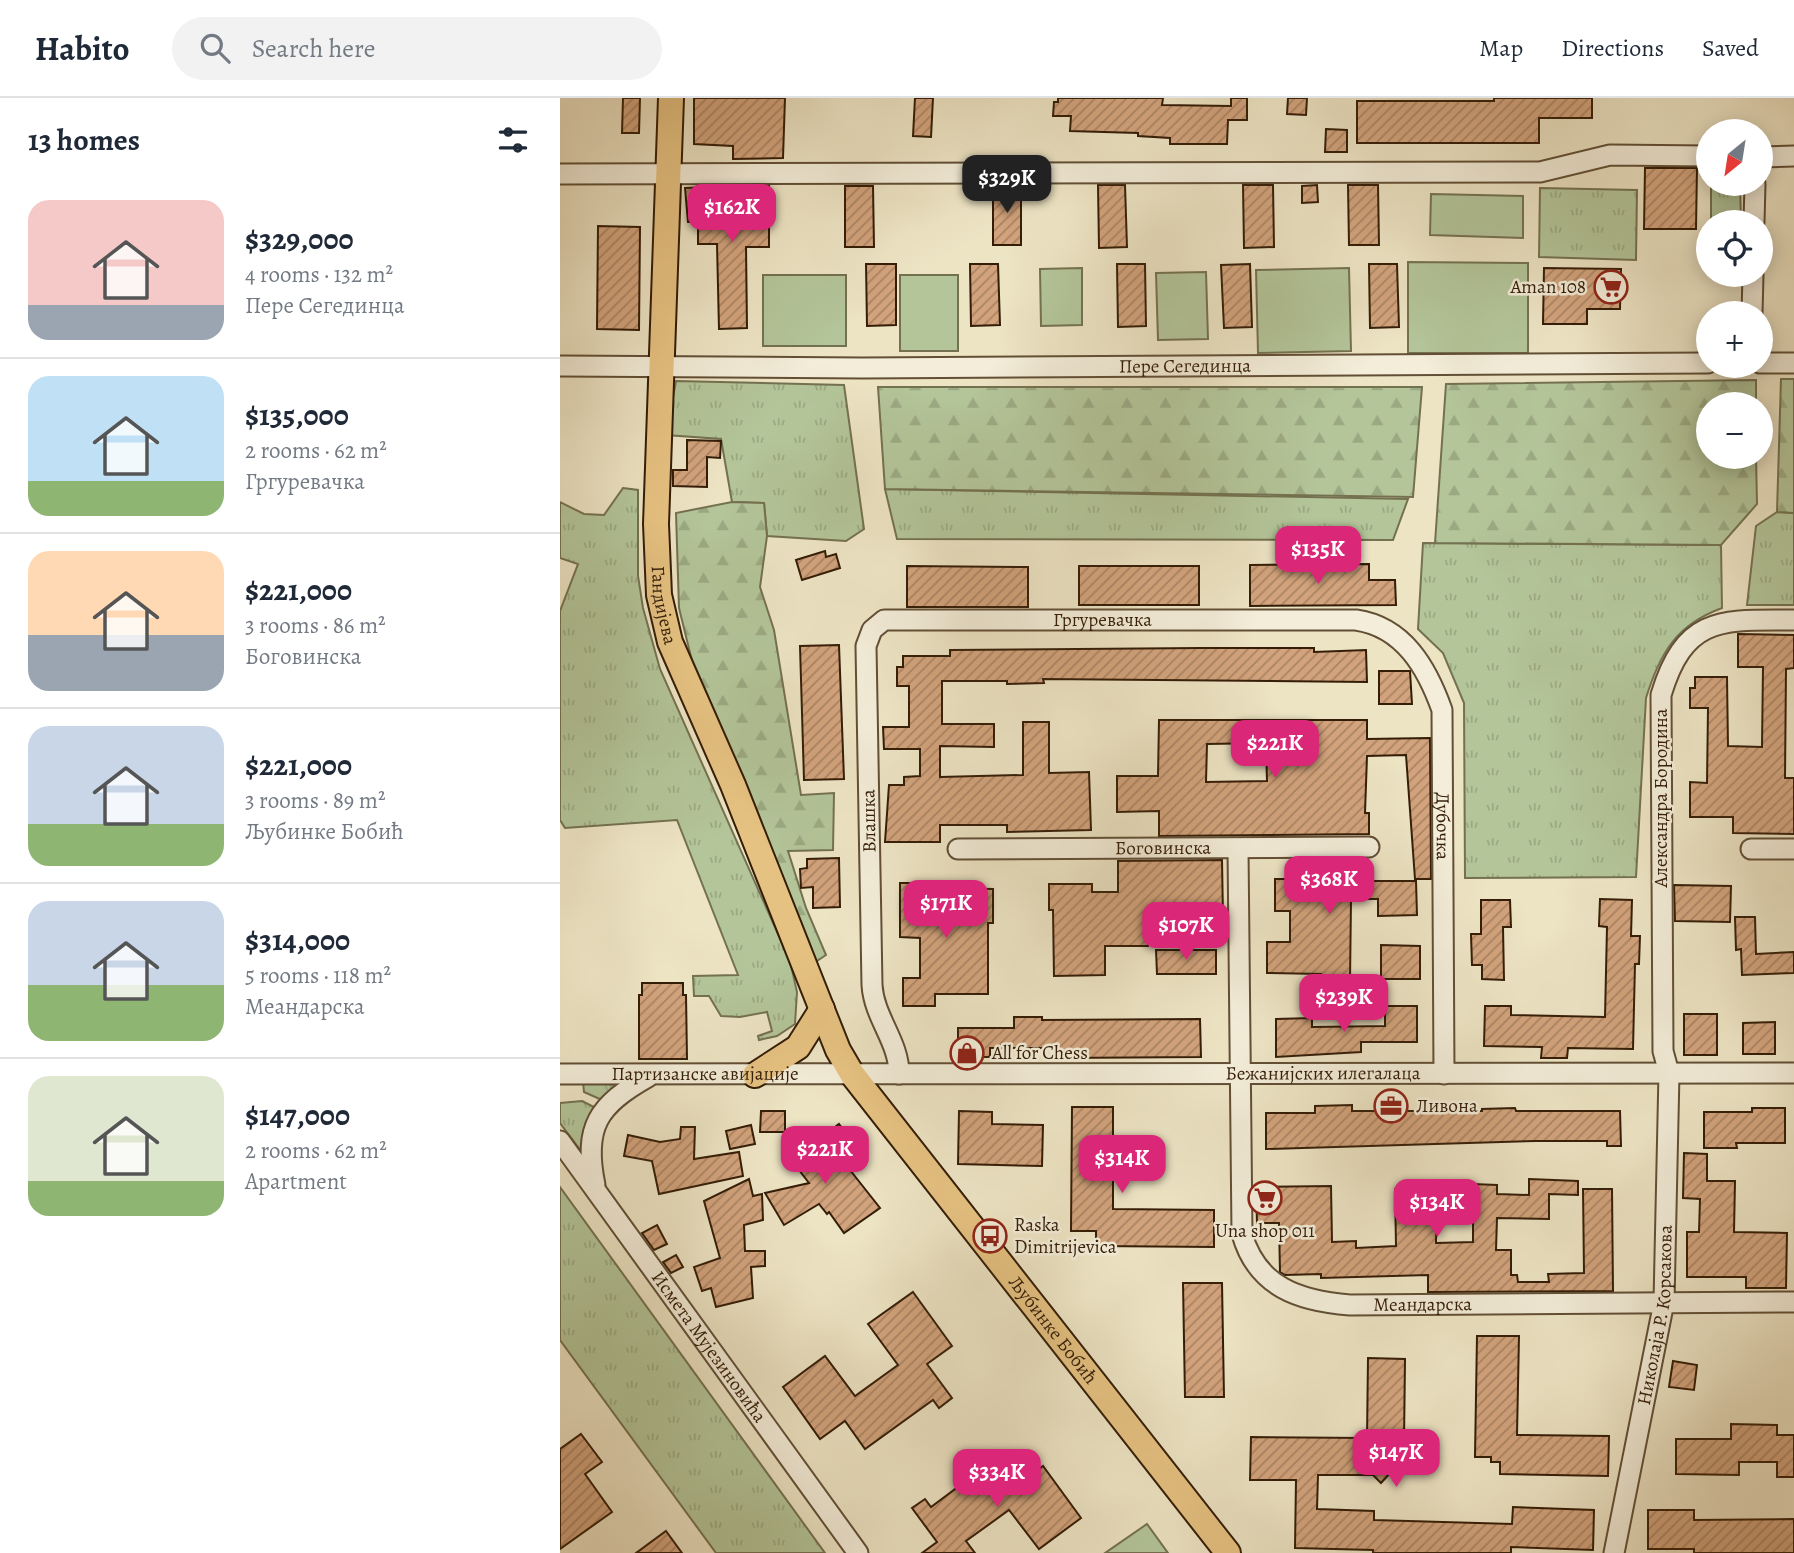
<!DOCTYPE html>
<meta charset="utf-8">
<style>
:root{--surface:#fff;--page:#f2f2f3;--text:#1f2937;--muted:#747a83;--line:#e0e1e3;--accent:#db2777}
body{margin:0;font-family:Alegreya,serif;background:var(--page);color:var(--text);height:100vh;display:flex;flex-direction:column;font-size:26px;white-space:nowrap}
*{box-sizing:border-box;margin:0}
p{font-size:23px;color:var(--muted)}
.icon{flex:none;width:38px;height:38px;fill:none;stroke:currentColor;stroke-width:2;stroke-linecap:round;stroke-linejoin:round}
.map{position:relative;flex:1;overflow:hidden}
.sheet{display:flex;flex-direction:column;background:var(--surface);width:560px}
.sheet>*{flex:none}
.needle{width:46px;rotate:210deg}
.buttons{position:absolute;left:1136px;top:21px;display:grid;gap:14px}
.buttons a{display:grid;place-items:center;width:77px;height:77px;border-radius:50%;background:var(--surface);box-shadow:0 4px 18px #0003;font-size:35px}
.price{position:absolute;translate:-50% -60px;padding:0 16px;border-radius:14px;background:var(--accent);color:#fff;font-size:23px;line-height:46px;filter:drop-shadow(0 2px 4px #0008)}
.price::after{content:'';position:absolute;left:50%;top:42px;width:21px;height:16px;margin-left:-10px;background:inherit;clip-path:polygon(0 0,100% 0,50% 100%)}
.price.on{background:#222;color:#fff}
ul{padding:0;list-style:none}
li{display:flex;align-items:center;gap:21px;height:175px;padding:0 28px}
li+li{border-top:2px solid var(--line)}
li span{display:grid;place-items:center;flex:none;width:196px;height:140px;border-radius:21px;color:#555}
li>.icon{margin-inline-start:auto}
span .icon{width:84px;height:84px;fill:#fffc;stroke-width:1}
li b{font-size:30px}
h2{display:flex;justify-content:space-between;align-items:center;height:84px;padding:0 28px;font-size:30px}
header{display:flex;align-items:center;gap:42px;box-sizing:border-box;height:98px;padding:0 35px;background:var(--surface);border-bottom:2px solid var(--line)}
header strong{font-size:33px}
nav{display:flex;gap:38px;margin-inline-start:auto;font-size:24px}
.search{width:490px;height:63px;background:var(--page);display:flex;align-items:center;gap:18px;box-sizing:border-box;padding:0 24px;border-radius:38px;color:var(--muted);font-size:26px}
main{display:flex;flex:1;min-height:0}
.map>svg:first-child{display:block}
.grass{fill:url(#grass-tufts);stroke:#747150;stroke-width:2}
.forest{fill:url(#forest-firs);stroke:#747150;stroke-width:2}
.park{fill:#b3c599;stroke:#747150;stroke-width:2}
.building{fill:url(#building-hatch);stroke:#341d07;stroke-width:2;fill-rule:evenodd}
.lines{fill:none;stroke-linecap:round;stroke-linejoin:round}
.minor-casing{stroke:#624f36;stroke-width:23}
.major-casing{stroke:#341d07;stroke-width:28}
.minor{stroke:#f3edd9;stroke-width:19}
.major{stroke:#e6c282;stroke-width:24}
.labels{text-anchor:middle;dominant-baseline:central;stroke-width:5;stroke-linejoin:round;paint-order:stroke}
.poi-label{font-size:19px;fill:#341d07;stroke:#f3edd9;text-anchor:start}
.street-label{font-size:19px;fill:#341d07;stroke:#f3edd9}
</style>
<header>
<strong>Habito</strong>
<div class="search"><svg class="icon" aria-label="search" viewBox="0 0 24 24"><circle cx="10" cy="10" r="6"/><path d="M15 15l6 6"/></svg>Search here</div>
<nav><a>Map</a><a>Directions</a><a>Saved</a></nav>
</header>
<main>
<section class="sheet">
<h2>13 homes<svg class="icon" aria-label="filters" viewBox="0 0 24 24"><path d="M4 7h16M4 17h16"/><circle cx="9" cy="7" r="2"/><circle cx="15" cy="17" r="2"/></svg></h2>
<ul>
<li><span style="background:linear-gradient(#f6c9c9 75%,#9aa5b1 0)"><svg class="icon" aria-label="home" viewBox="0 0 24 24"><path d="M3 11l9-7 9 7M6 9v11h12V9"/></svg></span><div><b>$329,000</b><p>4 rooms · 132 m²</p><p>Пере Сегединца</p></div></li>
<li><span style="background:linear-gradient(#bfe0f5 75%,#8fb573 0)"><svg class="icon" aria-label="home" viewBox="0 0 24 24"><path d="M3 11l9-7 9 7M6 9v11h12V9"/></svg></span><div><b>$135,000</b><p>2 rooms · 62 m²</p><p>Гргуревачка</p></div></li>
<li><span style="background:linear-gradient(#ffd9b3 60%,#9aa5b1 0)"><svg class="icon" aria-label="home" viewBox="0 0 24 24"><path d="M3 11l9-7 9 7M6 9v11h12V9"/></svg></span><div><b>$221,000</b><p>3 rooms · 86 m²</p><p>Боговинска</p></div></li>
<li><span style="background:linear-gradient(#c9d6e8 70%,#8fb573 0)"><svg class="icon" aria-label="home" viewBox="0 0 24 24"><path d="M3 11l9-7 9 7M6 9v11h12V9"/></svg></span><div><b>$221,000</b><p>3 rooms · 89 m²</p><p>Љубинке Бобић</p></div></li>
<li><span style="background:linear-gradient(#c9d6e8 60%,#8fb573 0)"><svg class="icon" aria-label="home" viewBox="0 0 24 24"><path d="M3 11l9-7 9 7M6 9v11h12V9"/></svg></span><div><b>$314,000</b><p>5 rooms · 118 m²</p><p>Меандарска</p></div></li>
<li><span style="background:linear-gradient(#dfe7d0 75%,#8fb573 0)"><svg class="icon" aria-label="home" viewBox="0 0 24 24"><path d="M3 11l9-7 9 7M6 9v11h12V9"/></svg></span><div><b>$147,000</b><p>2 rooms · 62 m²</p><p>Apartment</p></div></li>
</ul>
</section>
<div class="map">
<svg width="1234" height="1455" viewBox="0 0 1234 1455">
<defs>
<pattern id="grass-tufts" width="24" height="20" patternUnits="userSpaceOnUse" patternTransform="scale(1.75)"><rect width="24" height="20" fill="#b3c599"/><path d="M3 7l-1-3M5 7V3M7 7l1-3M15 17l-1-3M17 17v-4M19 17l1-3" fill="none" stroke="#9ba982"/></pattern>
<pattern id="forest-firs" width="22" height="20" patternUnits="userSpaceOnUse" patternTransform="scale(1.75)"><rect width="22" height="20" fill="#b3c599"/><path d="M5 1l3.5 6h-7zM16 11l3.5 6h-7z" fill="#9ba982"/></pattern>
<pattern id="building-hatch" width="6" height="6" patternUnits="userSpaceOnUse" patternTransform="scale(1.75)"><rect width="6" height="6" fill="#d2a37c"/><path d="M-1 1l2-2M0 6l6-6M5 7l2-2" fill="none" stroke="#ab8464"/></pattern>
</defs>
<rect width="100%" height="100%" fill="#ede4c4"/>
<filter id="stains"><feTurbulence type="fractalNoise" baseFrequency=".00286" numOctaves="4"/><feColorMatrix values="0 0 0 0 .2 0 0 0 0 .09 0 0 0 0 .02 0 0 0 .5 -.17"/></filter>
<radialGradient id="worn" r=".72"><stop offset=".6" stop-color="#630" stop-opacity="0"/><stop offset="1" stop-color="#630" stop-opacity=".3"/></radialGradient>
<g class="grass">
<polygon points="1151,86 1180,86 1181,124 1151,124"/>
<polygon points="980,90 1077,92 1076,162 979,159"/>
<polygon points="116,283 284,287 304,431 286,443 207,438 204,405 172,404 161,341 106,337"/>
<polygon points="63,390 78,392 78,478 83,510 100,571 230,863 237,894 235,926 217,938 199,942 198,938 212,933 207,914 180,919 161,918 149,898 134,898 133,878 178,877 117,722 5,730 0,722 0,513 18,466 0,460 0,404 24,416 44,417"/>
<polygon points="325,391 848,401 833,442 337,441"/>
<polygon points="1217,414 1234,415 1234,507 1187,507 1196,428"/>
<path d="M 863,445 L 1161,447 L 1162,510 C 1116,527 1100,555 1086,600 L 1076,779 L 905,780 L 904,605 L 883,555 L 858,531 Z"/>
<polygon points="23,984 58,987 58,988 42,1002 24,994"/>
<polygon points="22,1003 36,1010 21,1053 0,1025 0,1005"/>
<polygon points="0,1089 265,1455 156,1455 0,1242"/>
</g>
<g class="forest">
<polygon points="1221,281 1234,281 1234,415 1217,414"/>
<polygon points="1196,282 1196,306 1148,306 1148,359 1196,359 1197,406 1161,447 875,445 886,286"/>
<polygon points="318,289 862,289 853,399 325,391"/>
<polygon points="172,404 204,405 207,438 200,489 214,532 241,697 274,695 273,752 228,753 246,810 266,857 254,865 135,575 119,510 116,415"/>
</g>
<g class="park">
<polygon points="871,96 963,98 963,140 870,137"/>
<polygon points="848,164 968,165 968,255 848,255"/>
<polygon points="522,170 522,227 481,228 480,171"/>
<polygon points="789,170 791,253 698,255 696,172"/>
<polygon points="646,174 648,241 598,242 596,175"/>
<rect x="203" y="177" width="83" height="71"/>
<rect x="340" y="177" width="58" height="76"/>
<polygon points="587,1426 608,1455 545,1455"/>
</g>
<g class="building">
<polygon points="63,0 80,0 79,35 62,35"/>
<polygon points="134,0 225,0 223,60 173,61 173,48 134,46"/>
<polygon points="355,0 373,0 371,39 353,38"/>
<polygon points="498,0 603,0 602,7 671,8 671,0 687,0 687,22 668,22 667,46 610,46 610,40 578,38 578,35 510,33 511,18 493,18 494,4 498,4"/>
<polygon points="728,0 747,0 746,17 727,16"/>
<polygon points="934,0 1032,0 1032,20 979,20 979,45 797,45 797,3 934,3"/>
<polygon points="766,31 787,32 787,54 765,54"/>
<polygon points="1085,70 1137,70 1136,131 1084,131"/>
<rect x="433" y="87" width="28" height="60"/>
<polygon points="538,87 565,87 567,149 539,150"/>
<polygon points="683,87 713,87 714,149 684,150"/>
<polygon points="757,87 758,104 742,105 742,88"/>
<polygon points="788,87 818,87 819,147 789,147"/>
<polygon points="181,88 209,88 209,149 186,149 187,230 159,231 157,146 138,146 138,124 128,124 125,90 150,89 150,110 181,110"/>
<polygon points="285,88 313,88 314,149 285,149"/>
<polygon points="38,128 80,129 79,232 37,231"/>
<polygon points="306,166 336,166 336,227 307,228"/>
<polygon points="410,166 438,166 440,227 411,228"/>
<polygon points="557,166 585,166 586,228 558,229"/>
<polygon points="690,166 692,229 664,230 661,167"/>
<polygon points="809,166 837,166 839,229 810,230"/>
<polygon points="984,170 1061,171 1060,211 1027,211 1027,226 983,226"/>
<polygon points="127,342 161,343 160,360 147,359 147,389 113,388 113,372 127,372"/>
<polygon points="265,453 266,459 276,456 280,470 242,482 236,462"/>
<polygon points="809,466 809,482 835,482 836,507 690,508 690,467"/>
<polygon points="347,468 468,469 468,509 347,509"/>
<rect x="519" y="468" width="120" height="39"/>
<polygon points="1178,536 1234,537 1234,570 1226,571 1225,680 1234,680 1234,736 1173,735 1173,719 1130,719 1130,684 1147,685 1148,610 1130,610 1130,590 1135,590 1135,579 1167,579 1168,648 1202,649 1203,569 1178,569"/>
<polygon points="279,547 284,681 244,682 240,548"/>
<polygon points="641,550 754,550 754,554 806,552 807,584 483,581 484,585 447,586 447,583 382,583 382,626 434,626 434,649 380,648 380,679 463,677 463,624 489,624 489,675 529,674 531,732 447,734 447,727 380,727 380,744 325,744 329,687 344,687 344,679 360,678 360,651 324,651 323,629 349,629 349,588 337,588 337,569 343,569 343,558 390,558 390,552"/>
<polygon points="819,573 850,573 852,606 819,606"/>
<path d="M 599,622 L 807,622 L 807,641 L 870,640 L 871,781 L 855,781 L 846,657 L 807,658 L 805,715 L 809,715 L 809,736 L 599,738 L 599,713 L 557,714 L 557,678 L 598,678 ZM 706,645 L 707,683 L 646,684 L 647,646 Z"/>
<polygon points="279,760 280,809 253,810 253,789 241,790 240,771 247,770 247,761"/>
<polygon points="662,762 663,819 588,818 588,848 545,848 545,877 494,878 493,812 489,812 489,786 532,786 532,794 558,794 558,763"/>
<polygon points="732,764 811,767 811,783 856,783 857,817 818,818 818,801 791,801 790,883 761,883 761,876 707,875 707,844 730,844 730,813 715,813 715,781 731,781"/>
<polygon points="340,785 379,785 379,790 433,791 433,825 428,825 428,896 375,896 375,908 343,908 343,880 360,880 360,840 340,839"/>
<polygon points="1114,787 1171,788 1170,824 1115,823"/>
<polygon points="1040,801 1072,802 1071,838 1080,838 1079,866 1075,866 1073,951 1008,950 1007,960 981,960 982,949 924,948 925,908 951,908 951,917 1045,919 1047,829 1039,828"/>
<polygon points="921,802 950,802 951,829 943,829 944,882 922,881 922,867 912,867 911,836 921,836"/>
<polygon points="1175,819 1195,819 1196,856 1234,854 1234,875 1182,877 1181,851 1176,852"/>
<polygon points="821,847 860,848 860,881 821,881"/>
<polygon points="596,852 656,852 656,876 597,876"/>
<polygon points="82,885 123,885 123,897 126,897 127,961 79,961 79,897 82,897"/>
<polygon points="825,908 857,908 857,944 801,944 801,954 716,959 716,921 752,920 752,929 825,928"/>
<rect x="1124" y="916" width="33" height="41"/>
<polygon points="454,919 482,919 482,922 640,921 641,959 499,960 499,950 430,950 430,959 398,959 398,930 454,930"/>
<polygon points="1215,924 1215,956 1183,956 1183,925"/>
<polygon points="792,1007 792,1013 922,1013 922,1011 955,1010 956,1013 1060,1013 1061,1048 1047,1048 1047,1043 976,1043 706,1051 706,1015 755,1015 755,1008"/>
<polygon points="512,1009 553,1009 553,1111 654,1112 654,1149 536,1148 536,1133 511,1133"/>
<polygon points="1192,1010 1225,1010 1225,1045 1176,1045 1177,1050 1144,1050 1144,1014 1192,1014"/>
<polygon points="201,1013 225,1013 225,1034 200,1034"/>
<polygon points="399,1013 432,1014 432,1026 483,1027 482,1068 398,1066"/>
<polygon points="279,1026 290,1040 275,1053 320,1110 284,1135 269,1114 267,1116 259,1106 224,1127 205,1095 249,1085 232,1063"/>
<polygon points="191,1027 195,1046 170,1051 166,1033"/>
<polygon points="121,1029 135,1029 134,1061 179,1054 183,1078 99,1096 92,1063 64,1058 68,1037 100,1044 120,1041"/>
<polygon points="1124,1055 1147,1056 1147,1083 1175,1083 1174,1134 1227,1135 1226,1190 1186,1190 1186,1179 1127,1179 1127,1134 1139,1134 1140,1101 1123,1100"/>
<polygon points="189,1081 193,1098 202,1096 203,1122 184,1127 185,1153 205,1153 205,1168 191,1169 193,1200 156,1209 151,1190 142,1193 134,1169 160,1160 144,1103"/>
<polygon points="969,1081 1018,1083 1018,1097 989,1096 989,1121 937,1120 936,1152 951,1152 951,1177 957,1177 958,1184 989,1184 988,1176 1024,1175 1023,1091 1052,1091 1053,1193 868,1194 868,1177 761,1180 761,1176 725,1177 720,1174 719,1125 697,1125 696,1089 771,1088 772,1144 796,1143 796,1150 836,1148 835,1091 877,1086 876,1145 913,1144 913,1086 937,1087 937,1096 969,1097"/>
<polygon points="97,1127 107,1146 94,1152 82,1135"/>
<polygon points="116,1157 123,1169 111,1175 103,1164"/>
<polygon points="623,1185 662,1185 664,1299 625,1299"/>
<polygon points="353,1194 392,1248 367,1266 392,1300 379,1310 373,1302 305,1351 285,1323 260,1341 223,1289 265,1258 295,1298 338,1267 308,1226"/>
<polygon points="917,1238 959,1238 957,1337 1049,1338 1048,1378 940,1376 940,1364 931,1364 931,1359 915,1359"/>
<polygon points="808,1260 845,1261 844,1344 852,1351 821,1385 813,1377 758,1377 757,1411 814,1413 814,1422 952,1426 953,1409 1034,1412 1033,1452 951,1449 951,1455 813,1455 813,1452 735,1450 736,1382 690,1382 691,1339 807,1340"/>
<polygon points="1113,1263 1137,1267 1134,1292 1109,1289"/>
<polygon points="1171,1326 1217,1327 1217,1337 1234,1337 1234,1379 1217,1379 1217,1364 1179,1364 1179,1377 1116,1376 1116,1341 1171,1341"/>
<polygon points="21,1336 42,1364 25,1376 52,1414 0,1451 0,1351"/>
<polygon points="438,1359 459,1386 483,1368 521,1420 479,1451 449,1412 406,1443 415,1455 362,1455 377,1444 352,1410 365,1401 371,1409"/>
<polygon points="1088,1412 1134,1412 1134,1422 1234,1421 1234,1455 1134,1455 1134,1451 1088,1451"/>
<polygon points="106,1433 122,1455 76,1455"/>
</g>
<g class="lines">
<defs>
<g id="minor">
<polyline points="1200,59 1234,58"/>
<polyline points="0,76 980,74 1050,57 1148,58"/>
<polyline points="1194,124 1195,86"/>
<polyline points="1192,215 1193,177"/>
<polyline points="1200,265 1234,265"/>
<path id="s1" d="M 0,268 L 303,270 L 1148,265"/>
<path id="s2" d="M 398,751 L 809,749"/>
<path id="s3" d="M 678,751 L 682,1136 C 697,1189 739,1203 790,1207 L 1234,1204"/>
<polyline points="1191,751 1234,751"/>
<path id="s4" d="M 0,976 L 1234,975"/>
<path id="s5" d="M 339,976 C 339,943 314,920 312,887 L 306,548 L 312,532 L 324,522 L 796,522 C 844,529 867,570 882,612 L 884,976"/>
<path id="s6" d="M 0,1043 L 298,1455"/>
<path d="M 35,1087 C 23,1029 38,1007 88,979"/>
<path id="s7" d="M 1054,1455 L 1104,1204 L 1109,975 L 1103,953 L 1101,597 C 1125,517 1162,522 1234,522"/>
</g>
<g id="major">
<path id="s8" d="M 111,0 L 96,426 L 99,497 L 110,544 L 173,687 L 278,952 L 292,976 L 668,1455"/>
<polyline points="195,977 238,949 262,911"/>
</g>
</defs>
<use href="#minor" class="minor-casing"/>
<use href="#major" class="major-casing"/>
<use href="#minor" class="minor"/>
<use href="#major" class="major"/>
</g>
<defs>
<symbol id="supermarket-ring" viewBox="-11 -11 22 22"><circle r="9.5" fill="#f3edd9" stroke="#8f2418" stroke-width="1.5"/><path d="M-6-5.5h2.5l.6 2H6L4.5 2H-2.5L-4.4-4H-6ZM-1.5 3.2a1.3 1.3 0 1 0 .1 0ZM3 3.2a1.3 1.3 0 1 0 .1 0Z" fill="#8f2418"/></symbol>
<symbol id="shop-ring" viewBox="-11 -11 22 22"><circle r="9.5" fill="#f3edd9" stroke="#8f2418" stroke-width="1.5"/><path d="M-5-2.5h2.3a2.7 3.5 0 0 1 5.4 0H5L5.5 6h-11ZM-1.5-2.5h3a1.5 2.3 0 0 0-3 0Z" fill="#8f2418"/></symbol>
<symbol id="office-ring" viewBox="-11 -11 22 22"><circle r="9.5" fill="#f3edd9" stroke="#8f2418" stroke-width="1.5"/><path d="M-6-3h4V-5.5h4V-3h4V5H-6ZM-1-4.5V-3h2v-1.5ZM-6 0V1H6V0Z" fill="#8f2418"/></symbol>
<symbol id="bus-ring" viewBox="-11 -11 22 22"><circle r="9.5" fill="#f3edd9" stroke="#8f2418" stroke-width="1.5"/><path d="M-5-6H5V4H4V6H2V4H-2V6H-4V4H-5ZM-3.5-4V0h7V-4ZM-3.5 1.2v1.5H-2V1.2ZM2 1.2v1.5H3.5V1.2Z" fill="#8f2418"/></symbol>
</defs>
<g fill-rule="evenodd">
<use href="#supermarket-ring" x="1032" y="170" width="38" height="38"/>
<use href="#shop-ring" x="388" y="936" width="38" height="38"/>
<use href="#office-ring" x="812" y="989" width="38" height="38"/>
<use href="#supermarket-ring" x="686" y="1081" width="38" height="38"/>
<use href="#bus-ring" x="411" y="1119" width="38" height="38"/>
</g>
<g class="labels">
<g class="poi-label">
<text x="1026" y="189" text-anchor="end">Aman 108</text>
<text x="432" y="955">All for Chess</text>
<text x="856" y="1008">Ливона</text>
<text x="454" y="1127">Raska<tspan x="454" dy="22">Dimitrijevica</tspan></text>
<text x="705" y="1133" text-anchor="middle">Una shop 011</text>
</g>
<g class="street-label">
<text stroke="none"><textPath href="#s1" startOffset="625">Пере Сегединца</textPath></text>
<text stroke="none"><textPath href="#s8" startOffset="508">Гандијева</textPath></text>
<text stroke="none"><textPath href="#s5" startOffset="684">Гргуревачка</textPath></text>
<text transform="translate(1101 700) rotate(-90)">Александра Бородина</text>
<text transform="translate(309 723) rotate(-91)">Влашка</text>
<text stroke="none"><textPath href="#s5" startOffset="1185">Дубочка</textPath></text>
<text stroke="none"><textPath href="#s2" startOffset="205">Боговинска</textPath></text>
<text stroke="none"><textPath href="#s4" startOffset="145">Партизанске авијације</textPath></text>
<text stroke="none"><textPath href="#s4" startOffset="763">Бежанијских илегалаца</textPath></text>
<text stroke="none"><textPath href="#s3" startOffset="597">Меандарска</textPath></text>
<text stroke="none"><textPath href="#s7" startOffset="242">Николаја Р. Корсакова</textPath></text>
<text stroke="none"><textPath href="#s8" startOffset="1340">Љубинке Бобић</textPath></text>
<text stroke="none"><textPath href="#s6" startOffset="254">Исмета Мујезиновића</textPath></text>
</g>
</g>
<rect width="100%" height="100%" filter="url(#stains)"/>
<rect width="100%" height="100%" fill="url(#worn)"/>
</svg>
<div class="buttons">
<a><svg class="needle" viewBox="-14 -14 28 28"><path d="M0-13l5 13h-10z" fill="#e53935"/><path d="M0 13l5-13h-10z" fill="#747a83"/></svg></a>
<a><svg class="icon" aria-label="locate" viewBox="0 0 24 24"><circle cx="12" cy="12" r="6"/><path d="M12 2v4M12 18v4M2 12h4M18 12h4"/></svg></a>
<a>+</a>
<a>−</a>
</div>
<b class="price on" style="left:447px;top:117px">$329K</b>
<b class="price" style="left:172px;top:146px">$162K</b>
<b class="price" style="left:758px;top:488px">$135K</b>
<b class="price" style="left:715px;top:682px">$221K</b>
<b class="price" style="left:769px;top:818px">$368K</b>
<b class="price" style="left:386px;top:842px">$171K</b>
<b class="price" style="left:626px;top:864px">$107K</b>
<b class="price" style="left:784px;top:936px">$239K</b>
<b class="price" style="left:265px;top:1088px">$221K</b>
<b class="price" style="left:562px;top:1097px">$314K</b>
<b class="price" style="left:877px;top:1141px">$134K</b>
<b class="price" style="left:836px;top:1391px">$147K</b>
<b class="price" style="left:437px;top:1411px">$334K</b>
</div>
</main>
